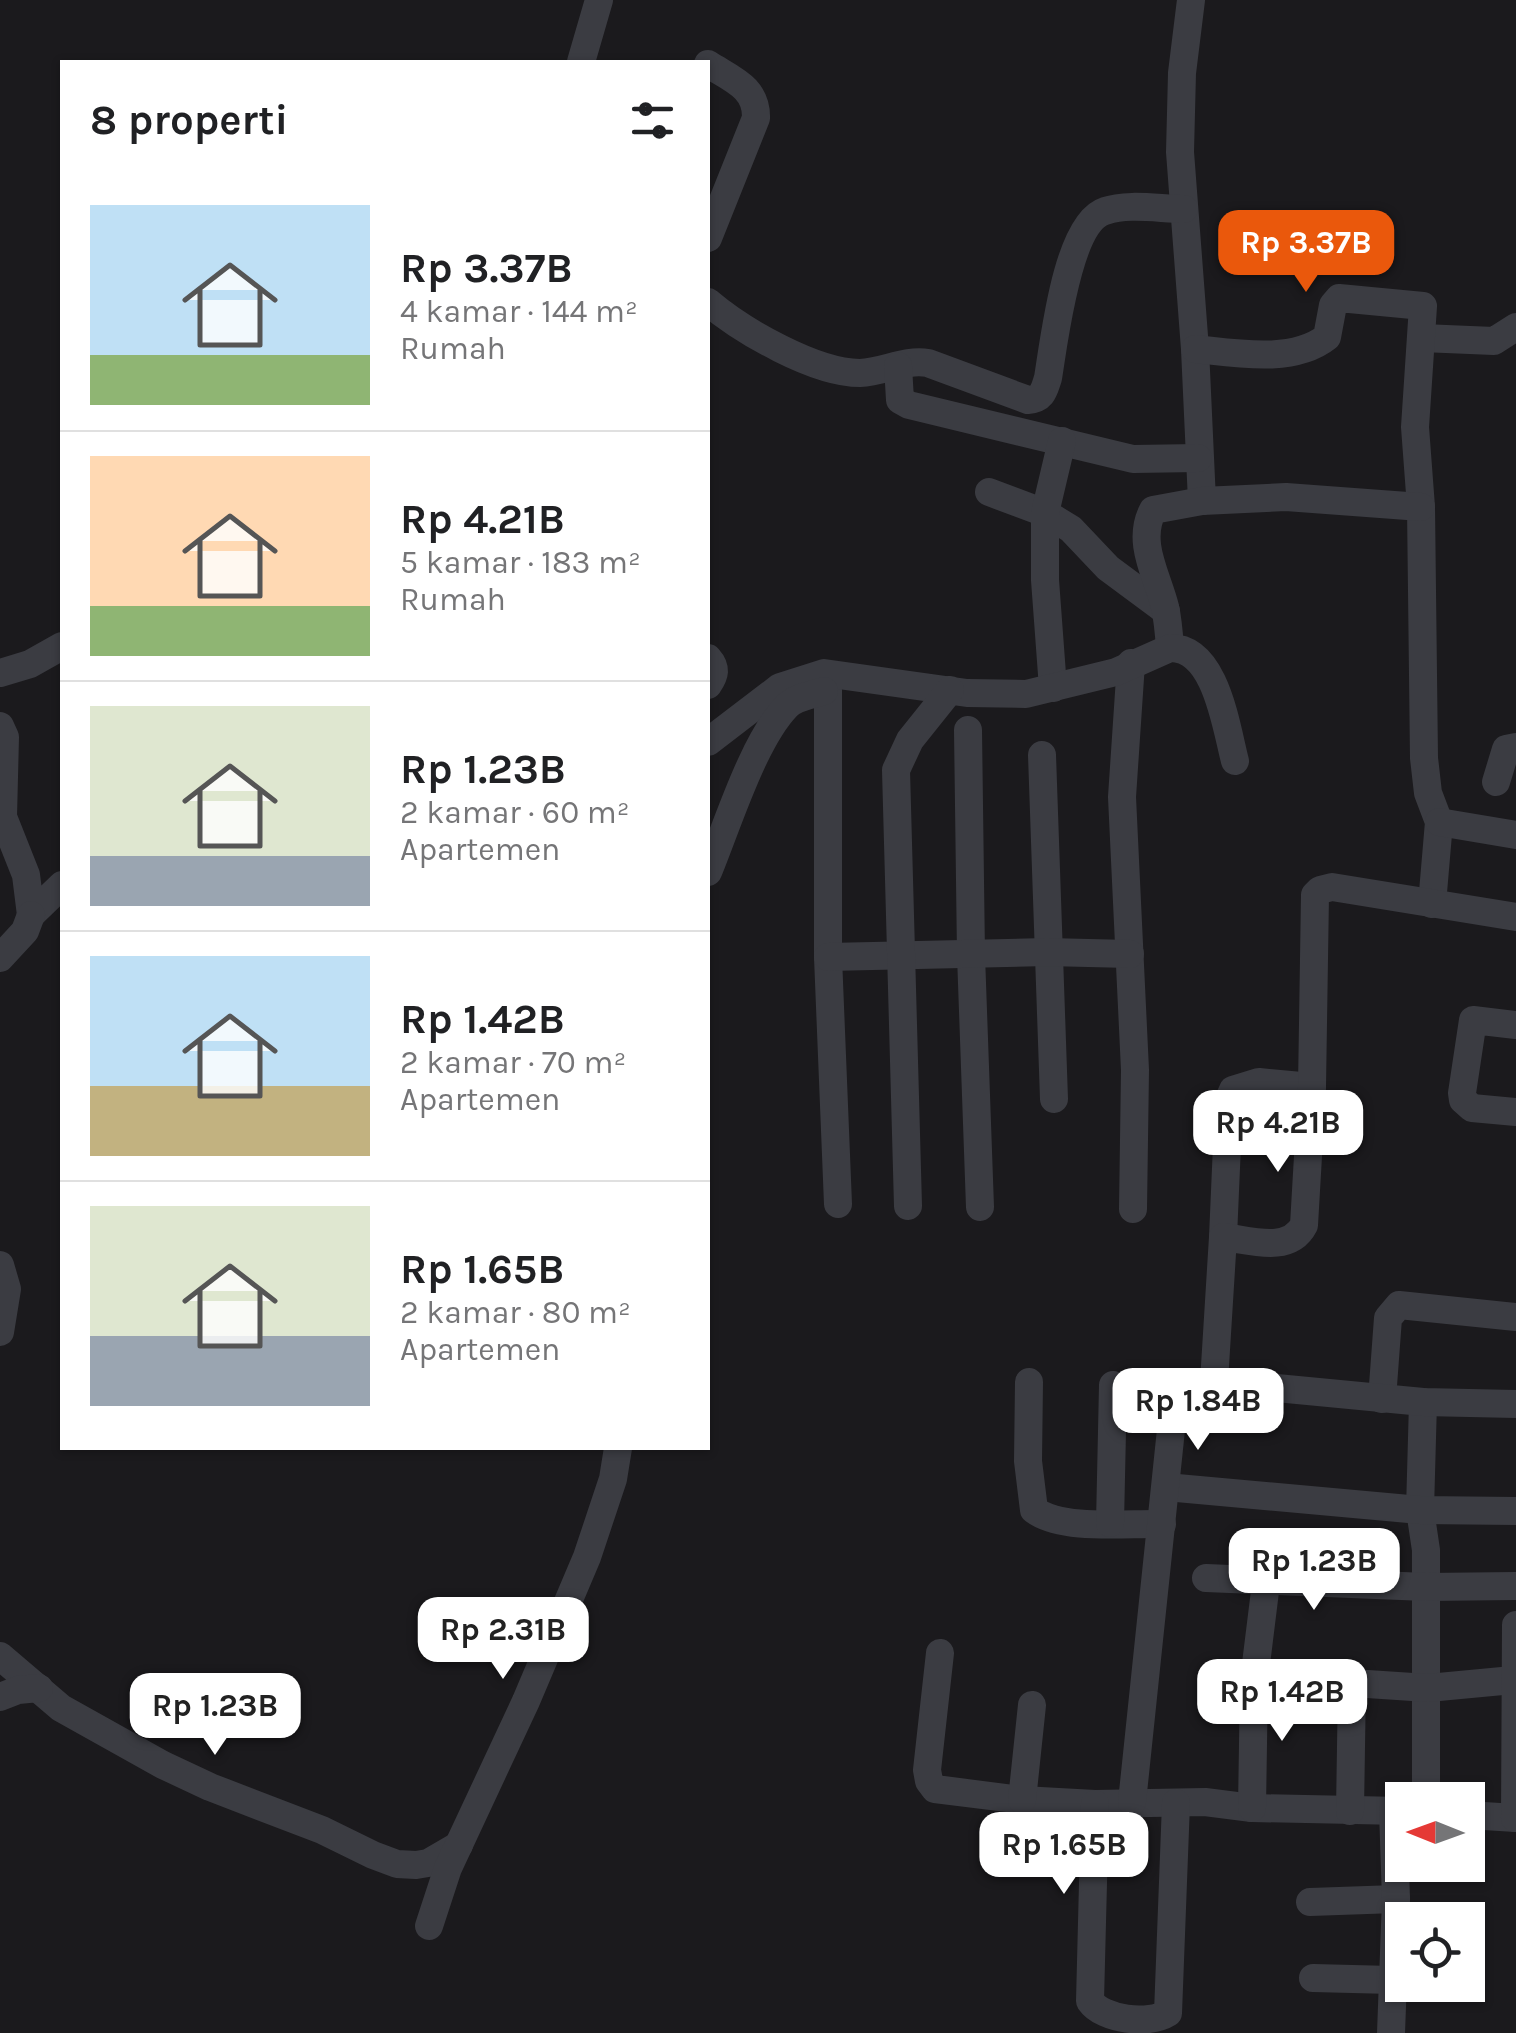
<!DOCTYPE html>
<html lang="id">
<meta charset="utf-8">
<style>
:root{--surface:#fff;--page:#f6f6f6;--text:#202124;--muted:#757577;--line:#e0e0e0;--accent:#ea580c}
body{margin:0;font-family:Karla,sans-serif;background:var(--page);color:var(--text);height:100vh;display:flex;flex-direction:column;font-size:38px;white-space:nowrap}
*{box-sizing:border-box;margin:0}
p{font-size:32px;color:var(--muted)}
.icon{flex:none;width:55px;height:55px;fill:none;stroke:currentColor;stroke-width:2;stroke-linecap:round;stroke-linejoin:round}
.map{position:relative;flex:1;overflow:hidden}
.drawer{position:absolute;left:60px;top:60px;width:650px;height:1390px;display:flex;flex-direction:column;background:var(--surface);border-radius:0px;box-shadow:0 2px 8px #0004}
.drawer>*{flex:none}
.needle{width:65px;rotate:271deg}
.fabs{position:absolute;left:1385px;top:1782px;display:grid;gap:20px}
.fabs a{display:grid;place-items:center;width:100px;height:100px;border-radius:0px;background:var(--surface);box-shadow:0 2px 8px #0004;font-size:50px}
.price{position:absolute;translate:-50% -85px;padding:0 22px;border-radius:20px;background:#fff;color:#222;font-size:32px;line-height:65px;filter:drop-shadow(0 2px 5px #0008)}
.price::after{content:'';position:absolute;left:50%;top:60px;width:30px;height:22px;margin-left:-15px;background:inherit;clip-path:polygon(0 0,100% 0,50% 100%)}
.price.selected{background:var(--accent);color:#fff}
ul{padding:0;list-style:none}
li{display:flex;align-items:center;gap:30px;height:250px;padding:0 30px}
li+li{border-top:2px solid var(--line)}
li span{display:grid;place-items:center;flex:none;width:280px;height:200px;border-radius:0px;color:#555}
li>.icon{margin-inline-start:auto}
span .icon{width:120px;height:120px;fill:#fffc;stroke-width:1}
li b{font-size:42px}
h2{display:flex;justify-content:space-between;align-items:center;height:120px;padding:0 30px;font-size:42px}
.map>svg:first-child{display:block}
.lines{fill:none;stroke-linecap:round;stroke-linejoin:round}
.minor{stroke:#3b3c42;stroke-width:28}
</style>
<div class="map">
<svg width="1516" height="2033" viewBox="0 0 1516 2033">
<rect width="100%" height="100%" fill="#1b1a1d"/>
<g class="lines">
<g class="minor">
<polyline points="1191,0 1182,73 1180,152 1195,349 1202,501"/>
<polyline points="581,62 599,0"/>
<path d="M 708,64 C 731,79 757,87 756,118 L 708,238"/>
<path d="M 708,302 C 742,331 815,373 860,373 C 884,372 905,359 928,363 L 1028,400 C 1043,399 1044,390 1048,378 C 1054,342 1067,223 1105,211 C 1128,203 1160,209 1184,209"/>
<polyline points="1422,338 1494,341 1516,327"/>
<path d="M 1195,349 C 1235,353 1293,364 1327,337 L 1333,305 L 1339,298 L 1423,306 L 1415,427 L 1421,507 L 1424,758 L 1428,793 L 1439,822 L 1432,904"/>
<polyline points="898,366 900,400 909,405 1133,459 1198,458"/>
<polyline points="989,492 1045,513 1071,529 1108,568 1166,611"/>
<path d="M 1170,648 C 1169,634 1168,620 1165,607 C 1157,575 1136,542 1153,510 L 1202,501 L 1286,497 L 1421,507"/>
<path d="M 708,658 C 717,668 715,675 708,685"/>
<polyline points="1131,663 1122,797 1135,1070 1133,1209"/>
<polyline points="0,673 30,664 62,646"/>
<polyline points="1053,688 1045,580 1045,513 1062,441"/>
<polyline points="828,690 828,957 838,1204"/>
<polyline points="0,726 5,737 3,817 26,875 31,915 62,885"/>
<polyline points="968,730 971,955 980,1207"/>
<path d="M 708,742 L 780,687 L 824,673 L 967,693 L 1026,694 L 1116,672 L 1170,648 C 1216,647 1226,727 1235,761"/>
<polyline points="1042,755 1054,1099"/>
<polyline points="1496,782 1506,749 1516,747"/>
<polyline points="1439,822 1516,835"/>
<path d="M 708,872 C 727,826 753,741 787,706 C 796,697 812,695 824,691"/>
<polyline points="828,957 1047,952 1130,954"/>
<polyline points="0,958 25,931 31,915"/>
<polyline points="1516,1025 1473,1020 1462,1093 1463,1100 1472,1108 1516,1112"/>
<polyline points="908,1206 896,770 910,740 950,690"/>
<polyline points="1223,1237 1229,1099 1233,1090 1259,1082 1312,1087"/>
<polyline points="0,1265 7,1289 0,1332"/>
<path d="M 1029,1382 L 1028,1461 L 1034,1510 C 1063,1531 1127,1523 1162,1524"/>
<path d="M 1214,1382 L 1223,1237 C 1250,1240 1289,1254 1304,1225 L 1312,1087 L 1315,895 L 1320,890 L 1332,887 L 1516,917"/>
<polyline points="1382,1399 1388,1318 1399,1305 1516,1317"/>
<polyline points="1423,1402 1420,1510 1426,1550 1426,1800"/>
<polyline points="1166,1487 1420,1510 1516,1511"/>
<polyline points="1110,1523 1113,1385"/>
<polyline points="1206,1578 1426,1587 1516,1586"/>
<polyline points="940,1653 927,1770 929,1781 935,1789 1022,1800 1095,1804 1205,1802 1252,1808 1402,1811"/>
<polyline points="0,1656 61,1708 163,1765 210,1787 322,1830 373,1855 397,1864 416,1865 428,1863 459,1845"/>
<polyline points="0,1697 18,1690 39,1688"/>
<polyline points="1022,1800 1032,1705"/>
<polyline points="1132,1802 1174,1401 1180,1393 1214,1382 1423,1402 1516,1404"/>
<path d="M 1095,1804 L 1090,2001 C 1103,2020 1149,2025 1168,2013 L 1176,1803"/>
<polyline points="1252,1808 1254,1680 1266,1583"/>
<polyline points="1350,1811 1352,1683 1428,1688 1513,1680"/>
<polyline points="1468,1815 1516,1818"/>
<polyline points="1515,1818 1516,1625"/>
<polyline points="1310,1902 1396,1899"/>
<polyline points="429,1926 448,1868 526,1701 587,1557 613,1479 618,1448"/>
<polyline points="1313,1978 1392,1980"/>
<polyline points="1391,2033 1396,1899 1393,1811"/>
</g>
</g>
</svg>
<div class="fabs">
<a><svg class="needle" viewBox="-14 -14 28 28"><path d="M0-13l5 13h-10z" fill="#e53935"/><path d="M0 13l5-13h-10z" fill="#757577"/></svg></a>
<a><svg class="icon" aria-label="locate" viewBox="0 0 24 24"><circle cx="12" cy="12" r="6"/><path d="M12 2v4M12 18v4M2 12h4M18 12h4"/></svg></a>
</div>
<b class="price selected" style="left:1306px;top:295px">Rp 3.37B</b>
<b class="price" style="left:1278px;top:1175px">Rp 4.21B</b>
<b class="price" style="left:1198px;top:1453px">Rp 1.84B</b>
<b class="price" style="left:1314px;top:1613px">Rp 1.23B</b>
<b class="price" style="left:503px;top:1682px">Rp 2.31B</b>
<b class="price" style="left:1282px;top:1744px">Rp 1.42B</b>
<b class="price" style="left:215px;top:1758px">Rp 1.23B</b>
<b class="price" style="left:1064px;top:1897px">Rp 1.65B</b>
<section class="drawer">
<h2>8 properti<svg class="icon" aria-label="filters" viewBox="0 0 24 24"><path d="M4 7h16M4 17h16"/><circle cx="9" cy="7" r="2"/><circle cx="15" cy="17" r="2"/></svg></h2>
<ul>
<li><span style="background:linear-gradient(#bfe0f5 75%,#8fb573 0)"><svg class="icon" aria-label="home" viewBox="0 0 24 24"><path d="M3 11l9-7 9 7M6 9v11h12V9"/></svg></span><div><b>Rp 3.37B</b><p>4 kamar · 144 m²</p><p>Rumah</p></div></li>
<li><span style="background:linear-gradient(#ffd9b3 75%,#8fb573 0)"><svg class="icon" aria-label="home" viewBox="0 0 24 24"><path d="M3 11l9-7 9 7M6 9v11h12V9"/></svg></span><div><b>Rp 4.21B</b><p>5 kamar · 183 m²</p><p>Rumah</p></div></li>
<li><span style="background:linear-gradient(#dfe7d0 75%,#9aa5b1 0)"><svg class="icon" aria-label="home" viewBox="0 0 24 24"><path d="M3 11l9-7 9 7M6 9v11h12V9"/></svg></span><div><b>Rp 1.23B</b><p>2 kamar · 60 m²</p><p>Apartemen</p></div></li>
<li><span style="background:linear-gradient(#bfe0f5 65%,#c2b280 0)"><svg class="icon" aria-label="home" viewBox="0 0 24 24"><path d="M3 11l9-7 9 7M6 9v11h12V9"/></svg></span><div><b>Rp 1.42B</b><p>2 kamar · 70 m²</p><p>Apartemen</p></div></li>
<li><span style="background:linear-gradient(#dfe7d0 65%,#9aa5b1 0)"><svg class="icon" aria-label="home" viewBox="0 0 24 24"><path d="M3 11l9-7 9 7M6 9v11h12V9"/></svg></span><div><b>Rp 1.65B</b><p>2 kamar · 80 m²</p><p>Apartemen</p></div></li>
</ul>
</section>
</div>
